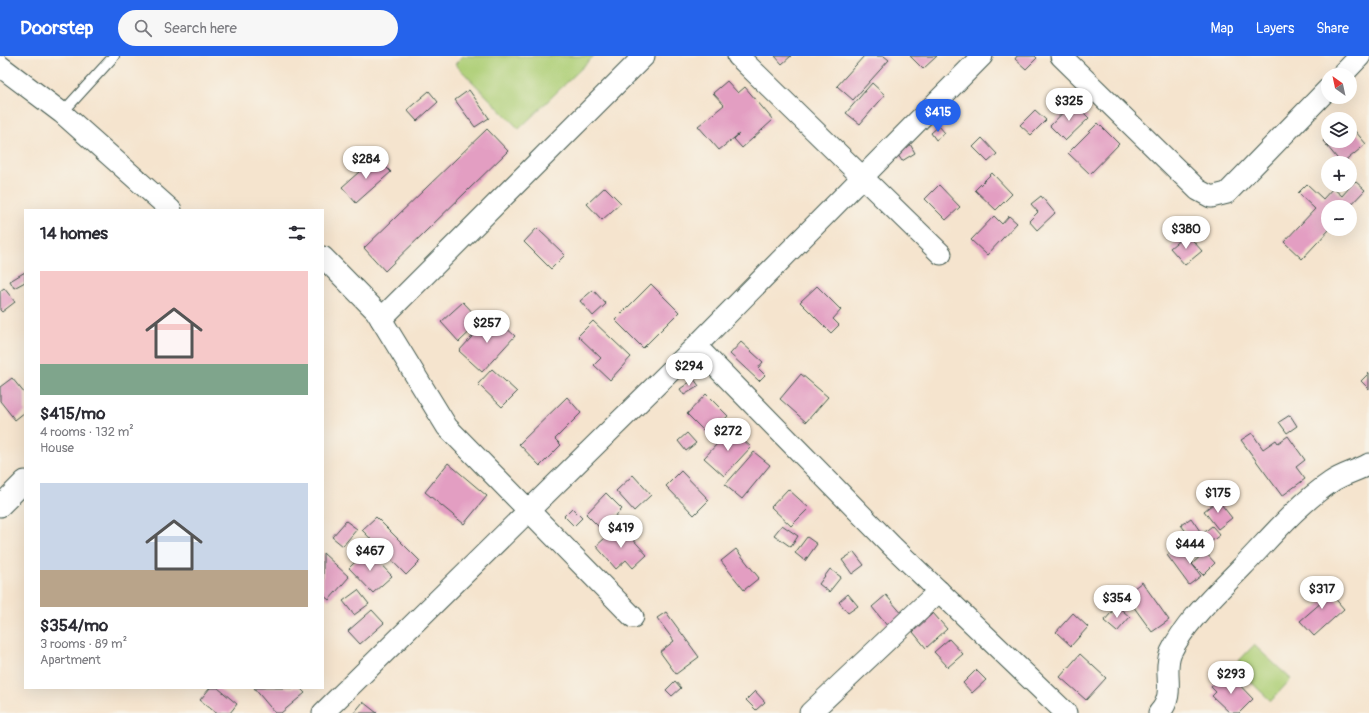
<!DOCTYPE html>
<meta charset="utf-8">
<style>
:root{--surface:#fff;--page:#f7f7f7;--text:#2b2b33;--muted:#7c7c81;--accent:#2563eb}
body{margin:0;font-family:Pangolin,sans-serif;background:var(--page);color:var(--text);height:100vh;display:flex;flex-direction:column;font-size:15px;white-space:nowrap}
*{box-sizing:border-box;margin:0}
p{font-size:13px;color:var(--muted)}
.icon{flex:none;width:22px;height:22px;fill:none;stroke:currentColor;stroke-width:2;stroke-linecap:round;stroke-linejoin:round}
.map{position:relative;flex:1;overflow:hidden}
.details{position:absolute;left:24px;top:153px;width:300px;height:480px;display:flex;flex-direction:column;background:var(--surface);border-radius:0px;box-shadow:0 4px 16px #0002}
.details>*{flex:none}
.needle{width:26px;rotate:327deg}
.buttons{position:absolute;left:1321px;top:12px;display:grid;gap:8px}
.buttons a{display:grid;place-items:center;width:36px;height:36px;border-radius:50%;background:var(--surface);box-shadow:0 4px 16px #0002;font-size:20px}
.price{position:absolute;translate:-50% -34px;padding:0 9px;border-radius:14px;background:#fff;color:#222;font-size:13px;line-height:26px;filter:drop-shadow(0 1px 2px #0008)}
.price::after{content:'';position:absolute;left:50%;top:24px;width:12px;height:9px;margin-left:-6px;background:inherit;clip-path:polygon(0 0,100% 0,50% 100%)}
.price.current{background:var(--accent);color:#fff}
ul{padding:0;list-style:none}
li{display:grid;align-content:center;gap:8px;height:212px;padding:0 16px}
li span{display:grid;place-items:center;height:124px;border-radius:0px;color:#555}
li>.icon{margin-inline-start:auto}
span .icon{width:72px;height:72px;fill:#fffc;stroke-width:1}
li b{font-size:17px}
h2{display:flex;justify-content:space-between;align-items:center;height:48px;padding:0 16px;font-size:17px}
header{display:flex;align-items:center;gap:24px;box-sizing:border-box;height:56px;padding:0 20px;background:var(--accent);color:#fff}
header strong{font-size:19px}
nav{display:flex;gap:22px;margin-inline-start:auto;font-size:14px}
.search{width:280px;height:36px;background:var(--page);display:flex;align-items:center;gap:10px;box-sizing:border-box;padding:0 14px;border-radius:22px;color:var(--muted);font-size:15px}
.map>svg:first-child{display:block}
.green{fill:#aecf77;stroke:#668656}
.building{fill:#e39ec2}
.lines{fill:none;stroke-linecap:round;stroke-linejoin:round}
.lane-casing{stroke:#3f564b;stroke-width:12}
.street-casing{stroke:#3f564b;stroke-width:23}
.lane{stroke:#fff;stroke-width:10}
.street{stroke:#fff;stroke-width:21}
</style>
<header>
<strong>Doorstep</strong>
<div class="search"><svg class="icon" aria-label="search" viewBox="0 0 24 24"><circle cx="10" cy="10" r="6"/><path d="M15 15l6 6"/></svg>Search here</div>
<nav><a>Map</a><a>Layers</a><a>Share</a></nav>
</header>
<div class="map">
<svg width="1369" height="657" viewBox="0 0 1369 657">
<rect width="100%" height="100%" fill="#f7f3e8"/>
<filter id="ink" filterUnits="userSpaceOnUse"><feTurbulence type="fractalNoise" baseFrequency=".025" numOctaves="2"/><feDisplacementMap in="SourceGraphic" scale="8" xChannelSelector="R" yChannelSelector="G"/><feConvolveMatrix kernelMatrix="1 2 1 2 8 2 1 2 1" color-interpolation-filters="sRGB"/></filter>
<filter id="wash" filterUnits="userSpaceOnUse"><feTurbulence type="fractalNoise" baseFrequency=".012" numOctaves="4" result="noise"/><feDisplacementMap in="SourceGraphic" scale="16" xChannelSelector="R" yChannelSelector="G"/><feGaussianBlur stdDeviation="0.9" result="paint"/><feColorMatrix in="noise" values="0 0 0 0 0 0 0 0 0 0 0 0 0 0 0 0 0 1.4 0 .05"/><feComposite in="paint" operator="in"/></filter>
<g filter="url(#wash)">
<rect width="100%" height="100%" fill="#f5e4ce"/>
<g class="green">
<polygon points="463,0 594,0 519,73 455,8"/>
<polygon points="1254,589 1291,623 1271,645 1234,610"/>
</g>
<g id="blocks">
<g class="building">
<polygon points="775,0 791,0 782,8"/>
<polygon points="864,0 884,0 889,4 853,44 837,30"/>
<polygon points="910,0 937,0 923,13"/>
<polygon points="1017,0 1035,0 1037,2 1026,13 1015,3"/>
<polygon points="727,25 738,37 745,31 773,64 742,92 734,83 739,78 719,94 698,70 724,49 713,37"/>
<polygon points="872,27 885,39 860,68 846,57"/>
<polygon points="469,34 489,62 475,71 455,44"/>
<polygon points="429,35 438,46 417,65 407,54"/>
<polygon points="1073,46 1089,62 1065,85 1050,70"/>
<polygon points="1035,54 1046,64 1031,79 1020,69"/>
<polygon points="1098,67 1119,88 1090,118 1068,97"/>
<polygon points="1350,69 1366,88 1343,107 1341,107 1323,85 1328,81 1328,85 1350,85"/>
<polygon points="939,70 945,77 936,84 931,77"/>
<polygon points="487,73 508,95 385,215 364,192"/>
<polygon points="982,82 997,98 988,106 973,91"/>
<polygon points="910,88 915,97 902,105 896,96"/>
<polygon points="376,101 391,116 356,147 342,131"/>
<polygon points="992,117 1012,138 996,154 975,134"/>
<polygon points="1355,125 1365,134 1349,151 1328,151 1328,173 1330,173 1302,203 1284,186 1315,153 1298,137 1307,128 1323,143 1333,132 1342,140"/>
<polygon points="939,129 960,151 946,164 925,143"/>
<polygon points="605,131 621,147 602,164 587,148"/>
<polygon points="1041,140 1055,157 1037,174 1029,165 1038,156 1031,148"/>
<polygon points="994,160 1002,168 1009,160 1017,167 987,199 971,184"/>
<polygon points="537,172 565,199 551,213 524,186"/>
<polygon points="1187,178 1202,195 1185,209 1170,192"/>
<polygon points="25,216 25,226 14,232 10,225"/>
<polygon points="651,228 679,256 643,292 615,264"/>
<polygon points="817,230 841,254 833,263 839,269 831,277 800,246"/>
<polygon points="4,232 15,246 2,256 0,254 0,235"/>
<polygon points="593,234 606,248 593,260 580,245"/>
<polygon points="463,246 481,265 459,286 441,266"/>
<polygon points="492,259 515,280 482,316 459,295"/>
<polygon points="593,265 631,301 610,324 594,309 601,302 578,280"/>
<polygon points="741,286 763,306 758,312 765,319 759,325 730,298"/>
<polygon points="492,313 517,336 502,351 478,328"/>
<polygon points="1369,317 1369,333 1361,325"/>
<polygon points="801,318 828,341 806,366 780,343"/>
<polygon points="12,322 25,338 25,356 15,364 0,345 0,331"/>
<polygon points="694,323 699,330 684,339 680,333"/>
<polygon points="706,338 728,360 708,379 687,358"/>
<polygon points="567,341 581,357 555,383 561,389 540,410 519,388"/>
<polygon points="1290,359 1297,370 1287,377 1279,366"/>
<polygon points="731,373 751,391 724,420 704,402"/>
<polygon points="687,377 696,387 686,395 678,385"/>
<polygon points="1252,377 1263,393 1276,384 1278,387 1288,380 1305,404 1296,411 1305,423 1282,440 1241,384"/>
<polygon points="754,396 770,409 742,443 725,429"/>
<polygon points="448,407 487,440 464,468 425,436"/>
<polygon points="681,415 709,444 694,459 666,430"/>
<polygon points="633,419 651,439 634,455 616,435"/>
<polygon points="788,433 809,452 791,470 771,451"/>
<polygon points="606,437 622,453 602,474 586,458"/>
<polygon points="1218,444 1232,462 1218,473 1204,455"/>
<polygon points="572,452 582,462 574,470 564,460"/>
<polygon points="376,461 420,505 406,519 362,474"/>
<polygon points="1191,462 1202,478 1212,470 1220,479 1200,494 1181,469"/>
<polygon points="346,465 357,473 343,490 332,481"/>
<polygon points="620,469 647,499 633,512 626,504 616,513 596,490"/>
<polygon points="782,469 798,480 791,491 774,479"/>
<polygon points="807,481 817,488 805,505 795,497"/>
<polygon points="1179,490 1192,508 1205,496 1215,507 1203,519 1192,508 1201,520 1189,529 1167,499"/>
<polygon points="736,493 759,522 744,534 721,505"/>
<polygon points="367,494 392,520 373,537 349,512"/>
<polygon points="854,496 864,509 852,518 842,504"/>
<polygon points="323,497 349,521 329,544 323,539"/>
<polygon points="830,513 841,521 829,536 819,528"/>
<polygon points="1320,525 1344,553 1314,580 1300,565 1323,545 1311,533"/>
<polygon points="1142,526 1169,564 1152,576 1125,539"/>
<polygon points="358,534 369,548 354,559 343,545"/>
<polygon points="848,538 858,550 848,557 839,546"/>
<polygon points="886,539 903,559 888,571 872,551"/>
<polygon points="1117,550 1130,561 1117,576 1104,565"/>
<polygon points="372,554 384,567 360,588 348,575"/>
<polygon points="666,556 699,601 676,618 660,596 674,585 657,562"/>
<polygon points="933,557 947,573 926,592 913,576"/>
<polygon points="1073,557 1088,571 1071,590 1056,576"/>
<polygon points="949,583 963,598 948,611 934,596"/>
<polygon points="1080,598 1106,622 1086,644 1060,621"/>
<polygon points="976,614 986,624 972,637 963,627"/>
<polygon points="1224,619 1229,624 1232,621 1253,643 1239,657 1230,657 1212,640 1216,636 1211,631"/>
<polygon points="675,625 681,632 672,640 666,634"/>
<polygon points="210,632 218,632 237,648 230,657 216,657 200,644"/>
<polygon points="254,632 300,632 305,637 281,657 275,657"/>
<polygon points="755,635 765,646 756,654 746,644"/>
<polygon points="363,646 377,657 354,657"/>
</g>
</g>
</g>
<g filter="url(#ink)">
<use href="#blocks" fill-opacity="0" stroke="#3f564b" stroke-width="1"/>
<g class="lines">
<defs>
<polyline id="lane" points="62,57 114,0"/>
<g id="street">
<polyline points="738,0 941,198"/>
<polyline points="1061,0 1198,134 1211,141 1227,137 1328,33"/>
<polyline points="0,10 62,57 171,154"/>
<polyline points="1342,19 1360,0"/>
<polyline points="323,201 376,255 447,371 633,561"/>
<polyline points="381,263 644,0"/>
<polyline points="696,290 892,490 1066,657"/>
<polyline points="0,450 25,425"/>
<polyline points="323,657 696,290 982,0"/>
<polyline points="810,657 939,535"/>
<path d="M 1159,657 C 1177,638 1162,616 1171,596 C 1185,566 1220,534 1243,510 C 1271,481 1297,449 1331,426 C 1342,418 1357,415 1369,408"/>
</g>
</defs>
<use href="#lane" class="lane-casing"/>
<use href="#street" class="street-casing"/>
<use href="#lane" class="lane"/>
<use href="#street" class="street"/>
</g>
</g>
</svg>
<div class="buttons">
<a><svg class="needle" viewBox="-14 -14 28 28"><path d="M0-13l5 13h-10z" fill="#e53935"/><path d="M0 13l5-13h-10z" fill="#7c7c81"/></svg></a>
<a><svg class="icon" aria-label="layers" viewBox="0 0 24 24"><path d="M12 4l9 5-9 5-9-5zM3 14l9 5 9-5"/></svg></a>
<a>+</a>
<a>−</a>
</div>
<b class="price" style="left:1069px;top:66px">$325</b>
<b class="price current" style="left:938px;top:77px">$415</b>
<b class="price" style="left:366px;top:124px">$284</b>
<b class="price" style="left:1186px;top:194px">$380</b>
<b class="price" style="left:487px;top:288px">$257</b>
<b class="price" style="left:689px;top:331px">$294</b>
<b class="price" style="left:728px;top:396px">$272</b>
<b class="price" style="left:1218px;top:458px">$175</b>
<b class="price" style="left:621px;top:493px">$419</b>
<b class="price" style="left:1190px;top:509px">$444</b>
<b class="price" style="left:370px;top:516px">$467</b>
<b class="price" style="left:1322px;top:554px">$317</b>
<b class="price" style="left:1117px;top:563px">$354</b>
<b class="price" style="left:1231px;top:639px">$293</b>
<section class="details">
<h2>14 homes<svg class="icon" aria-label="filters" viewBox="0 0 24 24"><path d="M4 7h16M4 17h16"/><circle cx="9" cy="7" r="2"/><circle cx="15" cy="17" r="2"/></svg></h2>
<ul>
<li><span style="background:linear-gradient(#f6c9c9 75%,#7fa58c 0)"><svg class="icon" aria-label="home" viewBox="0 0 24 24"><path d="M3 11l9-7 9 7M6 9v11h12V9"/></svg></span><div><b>$415/mo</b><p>4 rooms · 132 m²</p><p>House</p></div></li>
<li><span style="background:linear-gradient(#c9d6e8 70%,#b9a48a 0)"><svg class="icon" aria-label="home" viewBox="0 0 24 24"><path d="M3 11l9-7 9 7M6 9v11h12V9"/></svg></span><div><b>$354/mo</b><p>3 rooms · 89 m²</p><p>Apartment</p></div></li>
</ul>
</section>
</div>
